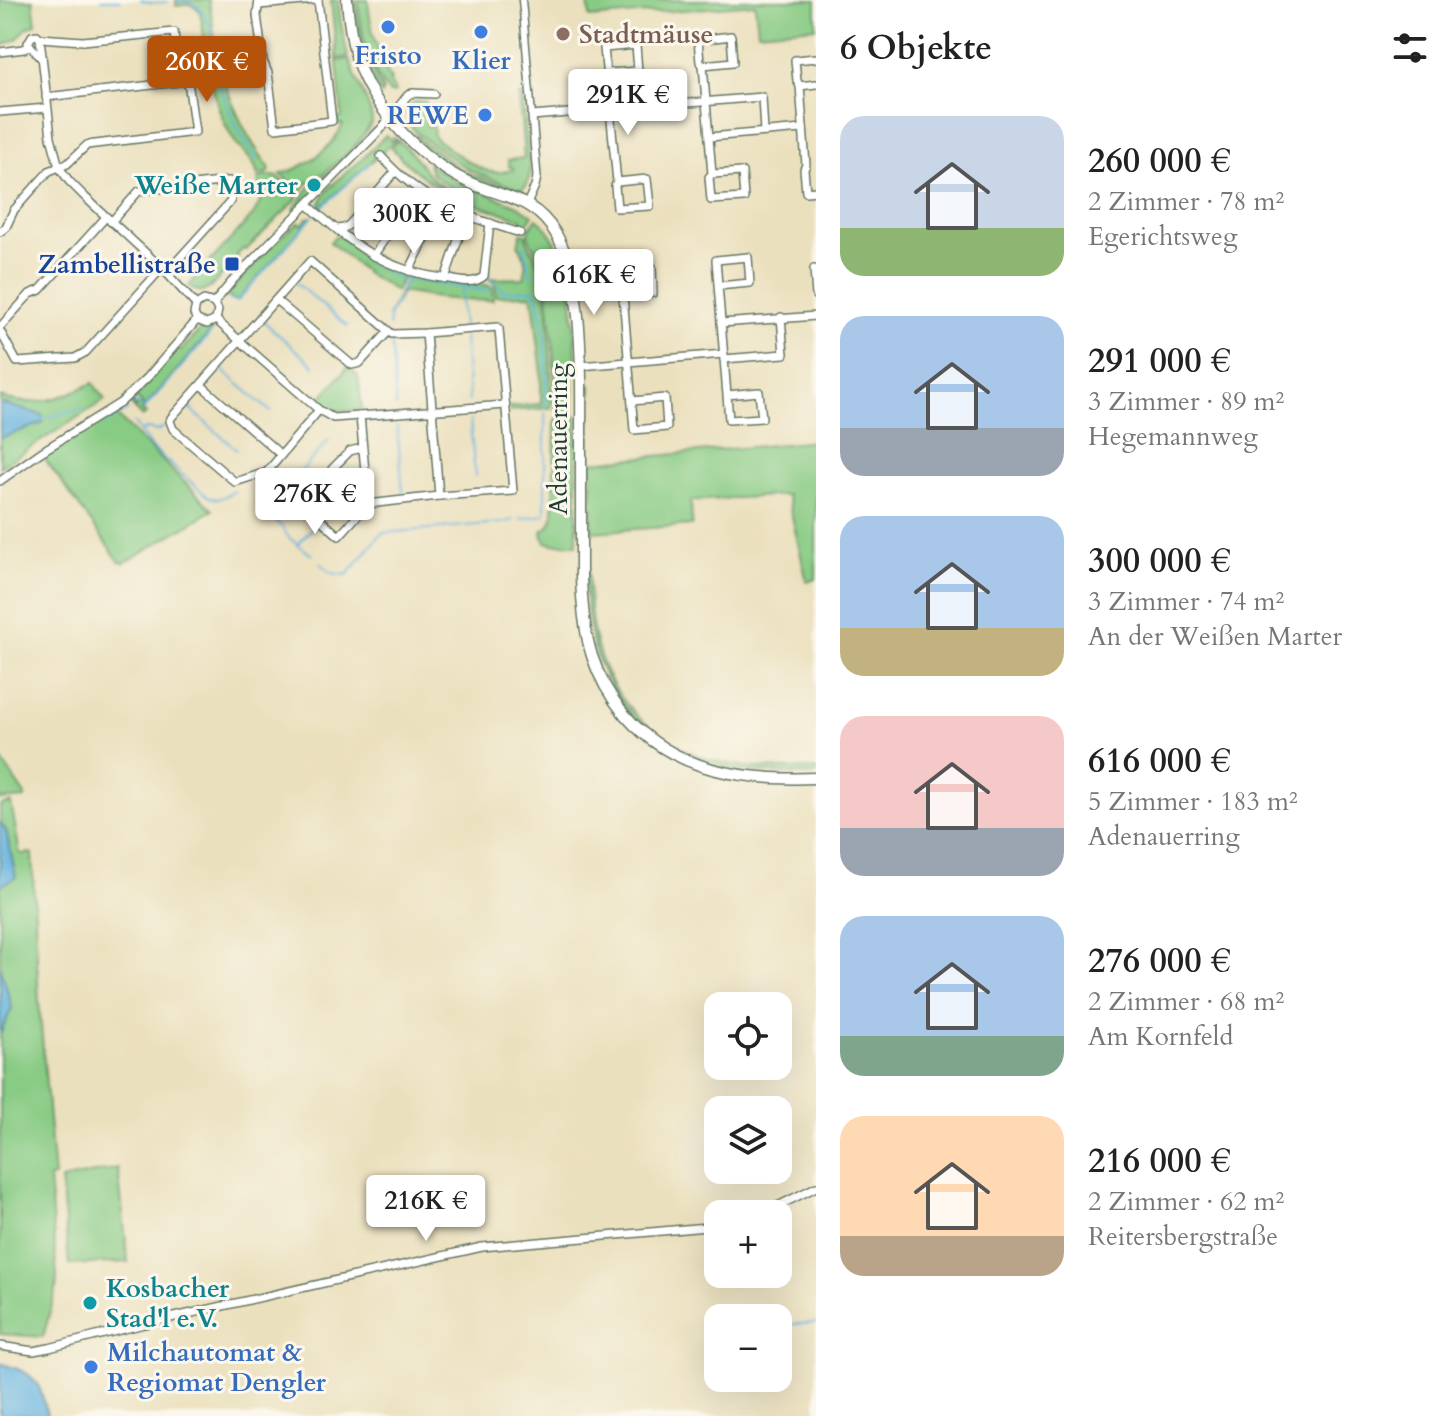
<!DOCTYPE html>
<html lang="de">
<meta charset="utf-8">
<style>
:root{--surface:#fff;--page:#f2f2f2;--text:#222;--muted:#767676;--accent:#b45309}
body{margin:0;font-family:Cardo,serif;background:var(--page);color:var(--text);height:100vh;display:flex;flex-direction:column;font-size:30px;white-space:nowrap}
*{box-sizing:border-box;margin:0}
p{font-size:26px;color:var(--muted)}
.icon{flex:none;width:44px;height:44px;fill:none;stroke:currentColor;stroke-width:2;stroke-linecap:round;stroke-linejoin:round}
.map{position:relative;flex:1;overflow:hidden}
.side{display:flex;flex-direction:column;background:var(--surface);width:640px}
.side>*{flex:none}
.tools{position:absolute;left:704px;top:992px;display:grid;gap:16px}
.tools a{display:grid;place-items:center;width:88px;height:88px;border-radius:16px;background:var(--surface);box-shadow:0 8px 32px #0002;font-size:40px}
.price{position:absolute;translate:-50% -68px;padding:0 18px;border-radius:8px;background:#fff;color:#222;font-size:26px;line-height:52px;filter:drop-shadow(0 2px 4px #0008)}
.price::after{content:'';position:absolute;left:50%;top:48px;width:24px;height:18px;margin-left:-12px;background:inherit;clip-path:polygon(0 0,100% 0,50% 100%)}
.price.current{background:var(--accent);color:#fff}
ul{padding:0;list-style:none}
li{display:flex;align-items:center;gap:24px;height:200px;padding:0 24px}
li span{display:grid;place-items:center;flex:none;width:224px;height:160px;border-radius:24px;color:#555}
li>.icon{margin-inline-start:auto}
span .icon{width:96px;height:96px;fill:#fffc;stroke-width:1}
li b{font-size:34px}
h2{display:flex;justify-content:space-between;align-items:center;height:96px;padding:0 24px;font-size:34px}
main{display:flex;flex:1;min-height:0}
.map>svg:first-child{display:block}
.green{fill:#88cb84;stroke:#54845c;stroke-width:2}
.water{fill:#65b3df;stroke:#42788a;stroke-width:2}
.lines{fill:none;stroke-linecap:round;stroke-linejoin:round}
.stream{stroke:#65b3df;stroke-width:2}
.pedestrian-casing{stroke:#667664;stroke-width:9}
.minor-casing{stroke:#667664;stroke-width:10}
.secondary-casing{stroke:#667664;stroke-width:13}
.pedestrian{stroke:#fff;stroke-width:6}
.minor{stroke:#fff;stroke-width:7}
.secondary{stroke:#fff;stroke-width:10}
.shop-dot{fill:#3f7fe0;stroke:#fbf7ec;stroke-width:3}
.education-dot{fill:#8d6e63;stroke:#fbf7ec;stroke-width:3}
.culture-dot{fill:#0f9aa8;stroke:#fbf7ec;stroke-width:3}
.transit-dot{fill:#1a4fb4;stroke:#fbf7ec;stroke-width:3}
.labels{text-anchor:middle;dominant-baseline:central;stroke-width:6;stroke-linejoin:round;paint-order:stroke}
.education-label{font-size:26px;font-weight:bold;fill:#785e54;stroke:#fbf7ec;text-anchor:start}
.shop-label{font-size:26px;font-weight:bold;fill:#366cbe;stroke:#fbf7ec}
.culture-label{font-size:26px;font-weight:bold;fill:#0d838f;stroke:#fbf7ec;text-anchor:end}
.transit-label{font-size:26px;font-weight:bold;fill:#164399;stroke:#fbf7ec;text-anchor:end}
.street-label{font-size:26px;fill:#1f3d34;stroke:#fbf7ec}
</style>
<main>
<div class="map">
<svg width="816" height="1416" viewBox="0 0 816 1416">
<rect width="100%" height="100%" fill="#fbf7ec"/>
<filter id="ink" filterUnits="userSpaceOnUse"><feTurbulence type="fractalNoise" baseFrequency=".0125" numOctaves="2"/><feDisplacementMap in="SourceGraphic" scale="16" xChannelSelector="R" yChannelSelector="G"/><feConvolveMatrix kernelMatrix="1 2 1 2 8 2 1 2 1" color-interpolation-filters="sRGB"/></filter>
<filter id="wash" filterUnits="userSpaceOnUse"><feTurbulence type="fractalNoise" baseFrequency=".006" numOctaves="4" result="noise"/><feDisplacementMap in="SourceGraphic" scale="32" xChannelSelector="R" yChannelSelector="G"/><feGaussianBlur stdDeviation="1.8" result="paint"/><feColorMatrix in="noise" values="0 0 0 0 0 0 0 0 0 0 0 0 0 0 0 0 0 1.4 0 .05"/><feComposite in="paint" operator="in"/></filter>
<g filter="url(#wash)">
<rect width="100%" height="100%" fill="#ebe0bd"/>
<g class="green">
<polygon points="0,0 33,0 36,24 27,28 17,39 0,47"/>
<polygon points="176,0 209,0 219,66 217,69 209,70 200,11 190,4 176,6"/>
<polygon points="331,0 338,0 341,24 348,57 337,59"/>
<path d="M 351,0 L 355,0 C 359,35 366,60 383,91 L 381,95 C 361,63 356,36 351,0 Z"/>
<path d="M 358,0 L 368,0 C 370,29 378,54 391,80 L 389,81 L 396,91 L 395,93 L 390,93 C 367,69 361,32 358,0 Z"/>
<polygon points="588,0 816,0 816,27 758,32 755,4 590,18"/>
<path d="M 349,59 C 354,77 373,108 372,123 C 357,146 333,169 309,183 L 308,182 L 301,192 L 298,192 L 281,174 C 306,167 332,150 343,124 L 337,124 L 337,119 L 342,117 L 337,61 Z"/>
<path d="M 219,73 L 222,74 C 233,108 247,139 269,167 L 270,171 L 267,173 L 257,174 C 256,161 242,152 235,142 C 222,122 214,96 210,74 Z"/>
<path d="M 519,96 L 523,96 L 530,175 L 526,186 L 520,190 L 469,170 L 418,134 L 409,124 L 407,113 L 413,103 L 421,101 L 426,102 L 427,126 L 433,126 L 434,137 C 447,147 476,170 493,172 C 499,173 507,171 513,170 L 513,167 L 509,167 L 508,160 L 524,158 Z"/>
<polygon points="375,128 365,140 296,211 294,209 309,188 336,168"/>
<path d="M 413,134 L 464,172 L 501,185 L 506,190 C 474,181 431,164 413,134 Z"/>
<path d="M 386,135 L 393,142 L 319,209 C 320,191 346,173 359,162 C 369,153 377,143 386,135 Z"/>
<path d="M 392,137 C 407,145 418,161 428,174 C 433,181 442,184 447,191 L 443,200 L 439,197 L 443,190 C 423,178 406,165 391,147 L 396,142 Z"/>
<polygon points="428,164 464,185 516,205 533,215 523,229 520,227 522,219 455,198 452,204 446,201 450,193 449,186 432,174"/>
<polygon points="273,176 278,177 296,195 297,198 294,202 246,250 243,249 237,255 238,257 211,287 203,292 195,290 189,286 197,276 254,214 261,200 258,177"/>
<polygon points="312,217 237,301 226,296 260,258 279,238 299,222 302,225 307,218"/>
<path d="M 537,218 C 577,255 574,326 577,375 L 572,376 L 573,410 L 561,411 L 556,409 L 553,343 L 548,294 L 543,265 L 528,236 L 529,229 Z"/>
<path d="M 521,233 L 525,233 C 527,247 539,259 542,274 C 551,316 550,362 552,405 L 550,408 L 510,411 L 509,407 L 541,404 L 541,365 L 533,300 L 530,295 L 496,296 L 494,283 L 489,279 L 524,278 C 527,268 525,253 518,245 Z"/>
<polygon points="336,236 340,236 401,271 403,277 396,291 366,273 330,242"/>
<path d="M 408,275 L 460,283 L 487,285 L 492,288 L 493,300 C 462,302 432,298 402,292 L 388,317 Z"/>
<polygon points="201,329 213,329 145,407 137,398 132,402 136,407 140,405 144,408 142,410 146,414 142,417 129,402 178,348 181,350"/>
<polygon points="348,367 358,376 362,410 333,411 319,400"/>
<path d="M 93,383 L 105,400 L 0,467 L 0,397 C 34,409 61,398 93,383 Z"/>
<path d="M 588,385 L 591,386 L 591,391 C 587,442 587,493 588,544 C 589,570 588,597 592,623 C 596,652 608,683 628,706 C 679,766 741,770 816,769 L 816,774 C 789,775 764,773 737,770 C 729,769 721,768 713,766 C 654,749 606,700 592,640 C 584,605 585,567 585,531 C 585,482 585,434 588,385 Z"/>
<polygon points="113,412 213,510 124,563 119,561 42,455 74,434"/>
<polygon points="560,416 577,416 577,544 553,544 546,542 543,537 542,531 550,525 553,518 555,426 556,420"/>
<polygon points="816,441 816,579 807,582 787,495 691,501 692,525 592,532 592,462"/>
<polygon points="0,758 25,795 25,798 0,800"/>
<polygon points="11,803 20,854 32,853 39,1002 54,1177 49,1178 57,1276 56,1290 43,1337 0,1334 0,1034 11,1008 0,965 0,886 15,876 6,831 0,822 0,805"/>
<polygon points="118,1168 128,1262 69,1265 61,1180"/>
</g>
<g class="water">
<polygon points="0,403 42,415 43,423 0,438"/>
<polygon points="0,822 6,831 16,877 0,886"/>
<polygon points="0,965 12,1008 0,1034"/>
<path d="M 0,1363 C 34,1373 41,1380 47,1416 L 0,1416 Z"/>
</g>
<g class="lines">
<g class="stream">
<polyline points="101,0 120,0"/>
<polyline points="141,0 152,3 168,2"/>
<path d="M 178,1 C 215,2 211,39 215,67"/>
<path d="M 217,75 C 225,106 239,134 257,160"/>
<polyline points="380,198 383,195"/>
<polyline points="373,205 375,204"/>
<polyline points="320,209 370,163"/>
<polyline points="365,214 371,208"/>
<polyline points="354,227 360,220"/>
<polyline points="350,231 352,229"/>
<polyline points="524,246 531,277"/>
<polyline points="360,256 400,280"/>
<polyline points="489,270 489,279 504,291"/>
<polyline points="452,276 470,278"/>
<polyline points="404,279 488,291"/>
<polyline points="296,283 347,326"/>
<polyline points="462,287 461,302 463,326"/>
<path d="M 502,291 L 532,290 L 537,294 C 546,331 548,371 545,408"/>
<polyline points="229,299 237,302 312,217"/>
<polyline points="262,320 314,366"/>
<polyline points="389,326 389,317 406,279"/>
<polyline points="464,336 469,401"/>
<polyline points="391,341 396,407"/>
<polyline points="220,368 271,412"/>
<polyline points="134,405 137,403 145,408 210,334"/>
<polyline points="187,406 237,450"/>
<polyline points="42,419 84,408"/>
<polyline points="175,419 182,411"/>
<polyline points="470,420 475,476"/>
<path d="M 134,423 L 151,447 L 207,496 C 217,502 226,496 235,491"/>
<polyline points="104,424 128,410"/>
<polyline points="397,426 403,492"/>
<polyline points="140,432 146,429 158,431 164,427"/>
<polyline points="288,486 329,440"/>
<polyline points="256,500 282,527 289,538 312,555"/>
<polyline points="266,512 284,492"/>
<polyline points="322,517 351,483"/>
<polyline points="520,519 544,515 545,512 545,413"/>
<polyline points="297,545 318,522"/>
<polyline points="320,563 331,573 347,575 382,533 500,523 514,520"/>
<polyline points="778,1325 816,1323"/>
</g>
</g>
</g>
<g filter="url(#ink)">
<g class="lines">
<defs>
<polyline id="pedestrian" points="522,0 532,116"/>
<g id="minor">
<polyline points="259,0 257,15 263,61 268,73 275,128 332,121 318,0"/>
<polyline points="259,5 315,0"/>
<polyline points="40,38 83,41 174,32 180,82"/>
<polyline points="0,52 24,49 30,46"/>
<polyline points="41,58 28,43 32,36 37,35 40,38 51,137 59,167 69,181 86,198 162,268 196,305"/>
<polyline points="816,58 795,60 797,81 800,86 806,165 804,169 806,192 816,191"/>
<polyline points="703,65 733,62 731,36 698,40 700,62 703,65 712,174 709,177 711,200 744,198 742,172 712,174"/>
<polyline points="607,73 638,71 636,45 604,48 617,182 615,186 617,208 650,206 647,179 617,182"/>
<polyline points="800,86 816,84"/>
<polyline points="0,112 47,108"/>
<polyline points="709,137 803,129"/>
<path d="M 381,156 C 423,203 463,215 520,233"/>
<polyline points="527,204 535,186 537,177 532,116 762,97 764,132"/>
<path d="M 308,205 C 355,246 384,271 449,279 C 461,281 474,285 484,276 L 490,223"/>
<polyline points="111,222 139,191 229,181 231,201 167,272"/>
<polyline points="338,229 344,228 349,225 395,172"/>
<polyline points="0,232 6,227 14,210 49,171 67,164 87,145 195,132 188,81 46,97"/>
<polyline points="373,256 418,191"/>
<polygon points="310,261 392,334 426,333 497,327 499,329 513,491 439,496 368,504 339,536 267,472 235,482 173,429 170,421 171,418"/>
<polyline points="814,269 816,296"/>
<polyline points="409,271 442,205"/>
<polyline points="445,279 466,216"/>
<path d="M 718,286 L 750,283 L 748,257 L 716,260 C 720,314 725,367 729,420 L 762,418 L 759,392 L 727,395"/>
<polyline points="623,296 653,293 652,267 621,270 634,430 667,427 665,398 632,401"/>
<polyline points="276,300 352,365 360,363 388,332"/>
<polyline points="214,303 234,279 382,128 407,96 412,93 434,94"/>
<polyline points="197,320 207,324 216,320 218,310 214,303"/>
<polyline points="197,320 194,314 196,305 204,300 214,303"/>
<polyline points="216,320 319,410 333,418 505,405"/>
<polyline points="721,323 816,316"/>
<polyline points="0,327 30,294 40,290 106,217"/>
<polyline points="0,331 17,362 75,358 86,352 162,268"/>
<polyline points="426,333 439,496"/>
<polyline points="724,359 784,354 781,317"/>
<polyline points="580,366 724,354"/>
<polyline points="201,385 280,454"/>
<polyline points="360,416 368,504"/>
<polyline points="332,469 350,451 362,448"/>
<polyline points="267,472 319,410"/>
<polyline points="0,481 41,452 120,403 147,378 197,320"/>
<polyline points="762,1214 816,1187"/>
<polyline points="0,1346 33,1351 49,1348 144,1324 482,1247 718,1226"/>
</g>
<path id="secondary" d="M 347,0 C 349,24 352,49 361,71 C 381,118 428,166 475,185 C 508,198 536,200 556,234 C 585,282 581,381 581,437 C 581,484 581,531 581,578 C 582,604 584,631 592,656 C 599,678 611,698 625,715 C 674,772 745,781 816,778"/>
</defs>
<use href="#pedestrian" class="pedestrian-casing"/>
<use href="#minor" class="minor-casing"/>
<use href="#secondary" class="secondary-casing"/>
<use href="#pedestrian" class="pedestrian"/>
<use href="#minor" class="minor"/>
<use href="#secondary" class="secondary"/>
</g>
</g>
<g class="shop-dot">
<circle cx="388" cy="27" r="8"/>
<circle cx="481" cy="32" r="8"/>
<circle cx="485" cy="115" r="8"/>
<circle cx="91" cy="1367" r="8"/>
</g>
<circle class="education-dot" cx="563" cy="34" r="8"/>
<g class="culture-dot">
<circle cx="314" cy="185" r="8"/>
<circle cx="90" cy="1303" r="8"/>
</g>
<rect class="transit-dot" x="224" y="256" width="16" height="16" rx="4"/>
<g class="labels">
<g class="education-label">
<text x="579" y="34">Stadtmäuse</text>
</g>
<g class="shop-label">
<text x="388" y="55">Fristo</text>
<text x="481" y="60">Klier</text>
<text x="469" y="115" text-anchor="end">REWE</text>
<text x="107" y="1352" text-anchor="start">Milchautomat &amp;<tspan x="107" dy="30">Regiomat Dengler</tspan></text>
</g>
<g class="culture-label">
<text x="298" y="185">Weiße Marter</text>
<text x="106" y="1288" text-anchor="start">Kosbacher<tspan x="106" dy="30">Stad'l e.V.</tspan></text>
</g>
<g class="transit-label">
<text x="216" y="264">Zambellistraße</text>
</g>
<g class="street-label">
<text transform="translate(558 439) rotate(-90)">Adenauerring</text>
</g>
</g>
</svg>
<div class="tools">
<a><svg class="icon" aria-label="locate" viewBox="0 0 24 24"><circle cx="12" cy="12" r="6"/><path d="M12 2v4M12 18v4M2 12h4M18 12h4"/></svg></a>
<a><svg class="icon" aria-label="layers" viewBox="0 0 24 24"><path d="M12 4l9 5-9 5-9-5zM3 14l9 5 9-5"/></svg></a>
<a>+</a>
<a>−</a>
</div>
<b class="price current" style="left:207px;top:104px">260K €</b>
<b class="price" style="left:628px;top:137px">291K €</b>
<b class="price" style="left:414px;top:256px">300K €</b>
<b class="price" style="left:594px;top:317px">616K €</b>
<b class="price" style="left:315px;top:536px">276K €</b>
<b class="price" style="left:426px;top:1243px">216K €</b>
</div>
<section class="side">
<h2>6 Objekte<svg class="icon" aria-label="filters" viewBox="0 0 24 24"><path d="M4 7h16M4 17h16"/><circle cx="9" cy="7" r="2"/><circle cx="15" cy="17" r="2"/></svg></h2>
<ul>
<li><span style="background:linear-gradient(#c9d6e8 70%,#8fb573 0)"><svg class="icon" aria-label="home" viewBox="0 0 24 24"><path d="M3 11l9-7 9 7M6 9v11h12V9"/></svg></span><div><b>260 000 €</b><p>2 Zimmer · 78 m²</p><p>Egerichtsweg</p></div></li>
<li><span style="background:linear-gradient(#a9c7e8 70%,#9aa5b1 0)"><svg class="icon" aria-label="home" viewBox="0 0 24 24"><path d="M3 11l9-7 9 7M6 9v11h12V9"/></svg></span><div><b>291 000 €</b><p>3 Zimmer · 89 m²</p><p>Hegemannweg</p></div></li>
<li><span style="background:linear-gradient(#a9c7e8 70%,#c2b280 0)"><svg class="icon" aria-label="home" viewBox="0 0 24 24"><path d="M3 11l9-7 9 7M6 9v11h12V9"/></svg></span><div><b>300 000 €</b><p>3 Zimmer · 74 m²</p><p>An der Weißen Marter</p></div></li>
<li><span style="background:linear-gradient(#f6c9c9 70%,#9aa5b1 0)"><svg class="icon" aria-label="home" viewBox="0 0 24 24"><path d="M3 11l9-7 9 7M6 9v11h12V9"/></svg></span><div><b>616 000 €</b><p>5 Zimmer · 183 m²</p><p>Adenauerring</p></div></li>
<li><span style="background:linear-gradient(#a9c7e8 75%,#7fa58c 0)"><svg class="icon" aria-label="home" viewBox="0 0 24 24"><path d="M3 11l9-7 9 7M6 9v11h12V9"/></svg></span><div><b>276 000 €</b><p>2 Zimmer · 68 m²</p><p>Am Kornfeld</p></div></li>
<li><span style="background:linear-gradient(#ffd9b3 75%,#b9a48a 0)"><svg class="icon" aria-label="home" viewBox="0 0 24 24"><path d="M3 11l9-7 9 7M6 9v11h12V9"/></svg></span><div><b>216 000 €</b><p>2 Zimmer · 62 m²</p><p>Reitersbergstraße</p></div></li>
</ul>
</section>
</main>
